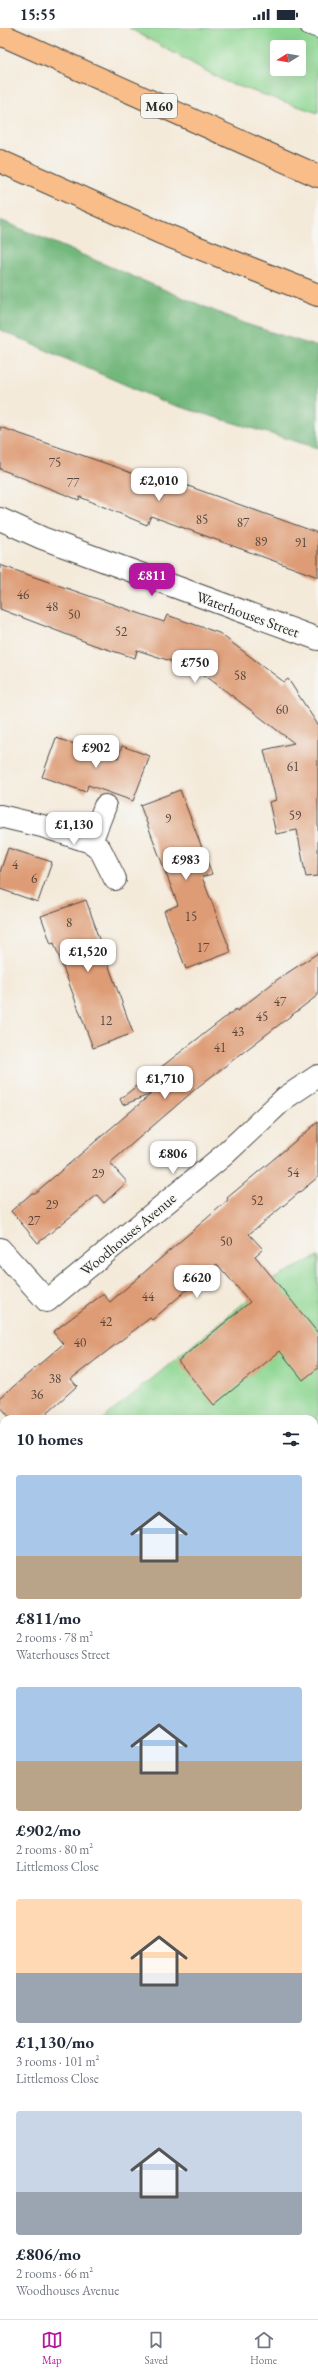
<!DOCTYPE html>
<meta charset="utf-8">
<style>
:root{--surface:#fff;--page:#f6f6f7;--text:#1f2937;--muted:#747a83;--line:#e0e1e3;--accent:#b5179e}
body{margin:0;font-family:"EB Garamond",serif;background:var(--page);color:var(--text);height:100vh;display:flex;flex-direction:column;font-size:15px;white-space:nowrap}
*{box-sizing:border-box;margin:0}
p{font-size:13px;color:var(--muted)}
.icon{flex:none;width:22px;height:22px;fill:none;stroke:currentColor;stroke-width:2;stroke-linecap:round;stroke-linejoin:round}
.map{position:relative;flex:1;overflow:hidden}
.details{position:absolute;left:0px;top:1387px;width:318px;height:904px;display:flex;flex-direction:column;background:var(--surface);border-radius:12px 12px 0 0;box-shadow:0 4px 16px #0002}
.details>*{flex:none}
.needle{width:26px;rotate:259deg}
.controls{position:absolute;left:270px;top:12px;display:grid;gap:8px}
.controls a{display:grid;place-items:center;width:36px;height:36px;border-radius:4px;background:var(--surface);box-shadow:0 4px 16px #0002;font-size:20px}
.price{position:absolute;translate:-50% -34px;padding:0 9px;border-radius:8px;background:#fff;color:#222;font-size:13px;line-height:26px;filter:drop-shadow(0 1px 2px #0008)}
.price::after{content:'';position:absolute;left:50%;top:24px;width:12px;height:9px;margin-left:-6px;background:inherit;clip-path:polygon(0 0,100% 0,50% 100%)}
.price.current{background:var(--accent);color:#fff}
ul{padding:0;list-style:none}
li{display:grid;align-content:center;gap:8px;height:212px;padding:0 16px}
li span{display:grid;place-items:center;height:124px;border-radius:4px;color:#555}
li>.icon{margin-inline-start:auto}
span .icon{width:72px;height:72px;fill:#fffc;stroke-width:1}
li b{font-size:17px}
h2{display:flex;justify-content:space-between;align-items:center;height:48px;padding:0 16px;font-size:17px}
.status{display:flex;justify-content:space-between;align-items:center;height:28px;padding:0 20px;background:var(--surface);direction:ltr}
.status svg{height:11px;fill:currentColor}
.tab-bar{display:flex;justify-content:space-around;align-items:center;height:56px;border-top:1px solid var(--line);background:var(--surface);font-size:11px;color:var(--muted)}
.tab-bar a{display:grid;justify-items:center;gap:2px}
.tab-bar .current{color:var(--accent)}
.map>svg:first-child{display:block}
.green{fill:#8dd691;stroke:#5c805e;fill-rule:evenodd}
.forest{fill:#72b77b;stroke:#4e7153}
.building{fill:#de9c76}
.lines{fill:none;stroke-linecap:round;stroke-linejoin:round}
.service-casing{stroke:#494845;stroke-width:14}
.minor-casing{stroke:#494845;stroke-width:24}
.motorway-casing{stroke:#494845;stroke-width:24}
.path{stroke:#494845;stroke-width:2.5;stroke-dasharray:3 3;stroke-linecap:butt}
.service{stroke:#fff;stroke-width:12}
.minor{stroke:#fff;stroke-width:22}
.motorway{stroke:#f8bd89;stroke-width:22}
.labels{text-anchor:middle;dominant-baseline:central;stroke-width:3;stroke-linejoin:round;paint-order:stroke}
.number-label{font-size:13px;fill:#58473e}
.shield{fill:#f6f6f2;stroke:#686867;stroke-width:1}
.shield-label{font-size:14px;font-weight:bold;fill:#2b2b2b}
.street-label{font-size:15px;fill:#2b2b2b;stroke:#f6f6f2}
</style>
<div class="status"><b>15:55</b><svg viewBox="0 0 49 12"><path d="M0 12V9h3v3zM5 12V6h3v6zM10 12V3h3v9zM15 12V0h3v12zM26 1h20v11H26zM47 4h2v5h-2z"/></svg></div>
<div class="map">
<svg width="318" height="2291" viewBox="0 0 318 2291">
<rect width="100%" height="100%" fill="#f6f6f2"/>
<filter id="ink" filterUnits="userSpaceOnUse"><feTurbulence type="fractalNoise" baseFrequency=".025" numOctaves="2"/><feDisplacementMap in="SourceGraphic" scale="8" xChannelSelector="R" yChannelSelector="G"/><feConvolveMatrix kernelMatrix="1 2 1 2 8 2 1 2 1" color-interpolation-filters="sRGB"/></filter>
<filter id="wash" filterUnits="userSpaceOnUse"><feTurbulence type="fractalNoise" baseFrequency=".012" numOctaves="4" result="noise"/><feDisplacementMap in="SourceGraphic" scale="16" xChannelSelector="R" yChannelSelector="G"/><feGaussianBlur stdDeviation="0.9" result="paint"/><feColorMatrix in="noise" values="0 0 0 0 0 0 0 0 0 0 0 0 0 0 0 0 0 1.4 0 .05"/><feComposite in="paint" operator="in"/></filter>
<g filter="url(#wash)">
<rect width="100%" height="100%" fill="#f4eada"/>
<g class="green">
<path d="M 129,0 L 318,0 L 318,85 L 226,54 ZM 277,19 L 299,19 L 299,41 L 277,41 Z"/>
<polygon points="318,1228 318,1670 314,1669 314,1391 103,1391 273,1251"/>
<polygon points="4,1472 4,1529 0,1527 0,1475"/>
<polygon points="0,1595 4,1597 4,2274 0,2276"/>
<polygon points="314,1727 318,1728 318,2291 288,2291 285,2287 314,2287"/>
</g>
<g class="forest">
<polygon points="0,192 243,295 318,319 318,420 167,375 0,302"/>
<polygon points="228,2287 278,2287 281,2291 228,2291"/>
</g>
<g id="blocks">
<g class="building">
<polygon points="0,399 119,440 174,463 177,454 318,505 318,549 151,488 147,497 80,469 79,472 0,441"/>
<polygon points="0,537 164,594 167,587 219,605 284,654 288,651 318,697 318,848 306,849 297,802 276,806 269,774 276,772 264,722 294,715 198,642 137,622 135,630 94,617 0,581"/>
<polygon points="56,710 118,730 122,718 150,728 133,773 88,757 86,764 42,749"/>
<polygon points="180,762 212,846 202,849 231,924 186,941 164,883 178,877 140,777"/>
<polygon points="8,820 52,834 38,874 0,861 0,844"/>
<polygon points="86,872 96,900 95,900 133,1005 93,1020 54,915 51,916 41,888"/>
<polygon points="318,925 318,967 199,1058 110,1135 127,1154 104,1175 97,1167 38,1215 11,1183 32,1165 35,1165 151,1066 123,1077 120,1071 236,981 237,983 278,951"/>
<polygon points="318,1094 318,1149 249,1206 263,1221 255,1228 318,1305 318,1340 303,1352 280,1323 214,1377 178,1333 250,1274 217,1236 152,1292 150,1290 71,1351 77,1358 40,1391 11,1391 0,1378 0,1370 63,1316 53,1304 103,1266 110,1274 228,1172 227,1170"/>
</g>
</g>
</g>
<g filter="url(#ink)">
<use href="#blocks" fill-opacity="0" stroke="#494845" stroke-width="1"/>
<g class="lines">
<defs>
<g id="service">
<polyline points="307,0 318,4"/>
<polyline points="90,2287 90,2291"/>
</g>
<g id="minor">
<polyline points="0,491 42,510 318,611"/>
<polyline points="105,778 91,814 100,821 115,851"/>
<polyline points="0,788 42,798 91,814"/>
<polyline points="0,1221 47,1273 224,1127 285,1070 318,1048"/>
<polyline points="0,1554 4,1556"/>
<polyline points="314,1690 318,1691"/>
</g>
<g id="motorway">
<polyline points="0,6 318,148"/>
<polyline points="0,133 161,205 318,267"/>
</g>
</defs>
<use href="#service" class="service-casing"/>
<use href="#minor" class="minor-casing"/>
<use href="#motorway" class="motorway-casing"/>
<polyline class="path" points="0,2272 4,2269"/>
<use href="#service" class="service"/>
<use href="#minor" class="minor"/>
<use href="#motorway" class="motorway"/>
</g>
</g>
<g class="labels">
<g class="number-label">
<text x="55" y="434">75</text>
<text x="73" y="454">77</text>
<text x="202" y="491">85</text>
<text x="243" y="494">87</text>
<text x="261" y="513">89</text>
<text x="301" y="514">91</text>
<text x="23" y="566">46</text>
<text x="52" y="578">48</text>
<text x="74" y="586">50</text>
<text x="121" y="603">52</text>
<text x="240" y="647">58</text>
<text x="282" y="681">60</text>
<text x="293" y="738">61</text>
<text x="295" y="787">59</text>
<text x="168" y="790">9</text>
<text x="15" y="836">4</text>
<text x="34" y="850">6</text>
<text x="191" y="888">15</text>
<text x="69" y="894">8</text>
<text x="203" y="919">17</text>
<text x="280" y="973">47</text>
<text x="262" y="988">45</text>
<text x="106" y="992">12</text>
<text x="238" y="1003">43</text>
<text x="220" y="1019">41</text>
<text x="293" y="1144">54</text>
<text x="98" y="1145">29</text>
<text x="257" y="1172">52</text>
<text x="52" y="1176">29</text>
<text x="34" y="1192">27</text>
<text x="226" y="1213">50</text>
<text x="148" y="1268">44</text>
<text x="106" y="1293">42</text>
<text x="80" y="1314">40</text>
<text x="55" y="1350">38</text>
<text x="37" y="1366">36</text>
</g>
<rect class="shield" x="141" y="66" width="36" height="24" rx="3"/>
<g class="shield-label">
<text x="159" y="78">M60</text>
</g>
<g class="street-label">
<text transform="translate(248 586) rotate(20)">Waterhouses Street</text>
<text transform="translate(128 1206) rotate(-40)">Woodhouses Avenue</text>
</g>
</g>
</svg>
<div class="controls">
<a><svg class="needle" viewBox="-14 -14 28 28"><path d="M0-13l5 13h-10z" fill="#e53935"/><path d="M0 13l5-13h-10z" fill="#747a83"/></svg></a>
</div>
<b class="price" style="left:159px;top:474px">£2,010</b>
<b class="price current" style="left:152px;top:569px">£811</b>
<b class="price" style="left:195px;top:656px">£750</b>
<b class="price" style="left:96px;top:741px">£902</b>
<b class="price" style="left:74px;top:818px">£1,130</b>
<b class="price" style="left:186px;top:853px">£983</b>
<b class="price" style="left:88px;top:945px">£1,520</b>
<b class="price" style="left:165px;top:1072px">£1,710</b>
<b class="price" style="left:173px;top:1147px">£806</b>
<b class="price" style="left:197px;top:1271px">£620</b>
<section class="details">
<h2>10 homes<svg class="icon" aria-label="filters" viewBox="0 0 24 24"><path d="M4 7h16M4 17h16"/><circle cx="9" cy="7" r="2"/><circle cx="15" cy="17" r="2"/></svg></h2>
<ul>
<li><span style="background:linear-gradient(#a9c7e8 65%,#b9a48a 0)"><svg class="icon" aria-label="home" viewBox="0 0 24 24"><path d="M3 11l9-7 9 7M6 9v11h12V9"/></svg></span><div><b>£811/mo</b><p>2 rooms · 78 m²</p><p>Waterhouses Street</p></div></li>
<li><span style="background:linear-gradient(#a9c7e8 60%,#b9a48a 0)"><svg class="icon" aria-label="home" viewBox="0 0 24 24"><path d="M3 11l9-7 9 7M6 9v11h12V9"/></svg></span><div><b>£902/mo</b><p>2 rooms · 80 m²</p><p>Littlemoss Close</p></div></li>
<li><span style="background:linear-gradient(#ffd9b3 60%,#9aa5b1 0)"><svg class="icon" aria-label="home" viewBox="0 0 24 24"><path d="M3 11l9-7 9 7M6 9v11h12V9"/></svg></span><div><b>£1,130/mo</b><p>3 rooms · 101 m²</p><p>Littlemoss Close</p></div></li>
<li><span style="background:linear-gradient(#c9d6e8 65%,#9aa5b1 0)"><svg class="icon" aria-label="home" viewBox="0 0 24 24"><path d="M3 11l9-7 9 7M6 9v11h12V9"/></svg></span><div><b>£806/mo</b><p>2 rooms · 66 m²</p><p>Woodhouses Avenue</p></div></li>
</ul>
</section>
</div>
<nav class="tab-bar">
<a class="current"><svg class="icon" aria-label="map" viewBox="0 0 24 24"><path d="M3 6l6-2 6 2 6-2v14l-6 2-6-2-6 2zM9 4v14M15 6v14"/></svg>Map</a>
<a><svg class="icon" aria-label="saved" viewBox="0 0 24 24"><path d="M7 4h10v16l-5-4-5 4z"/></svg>Saved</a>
<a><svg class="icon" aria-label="home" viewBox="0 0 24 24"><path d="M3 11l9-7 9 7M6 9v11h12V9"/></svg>Home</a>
</nav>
